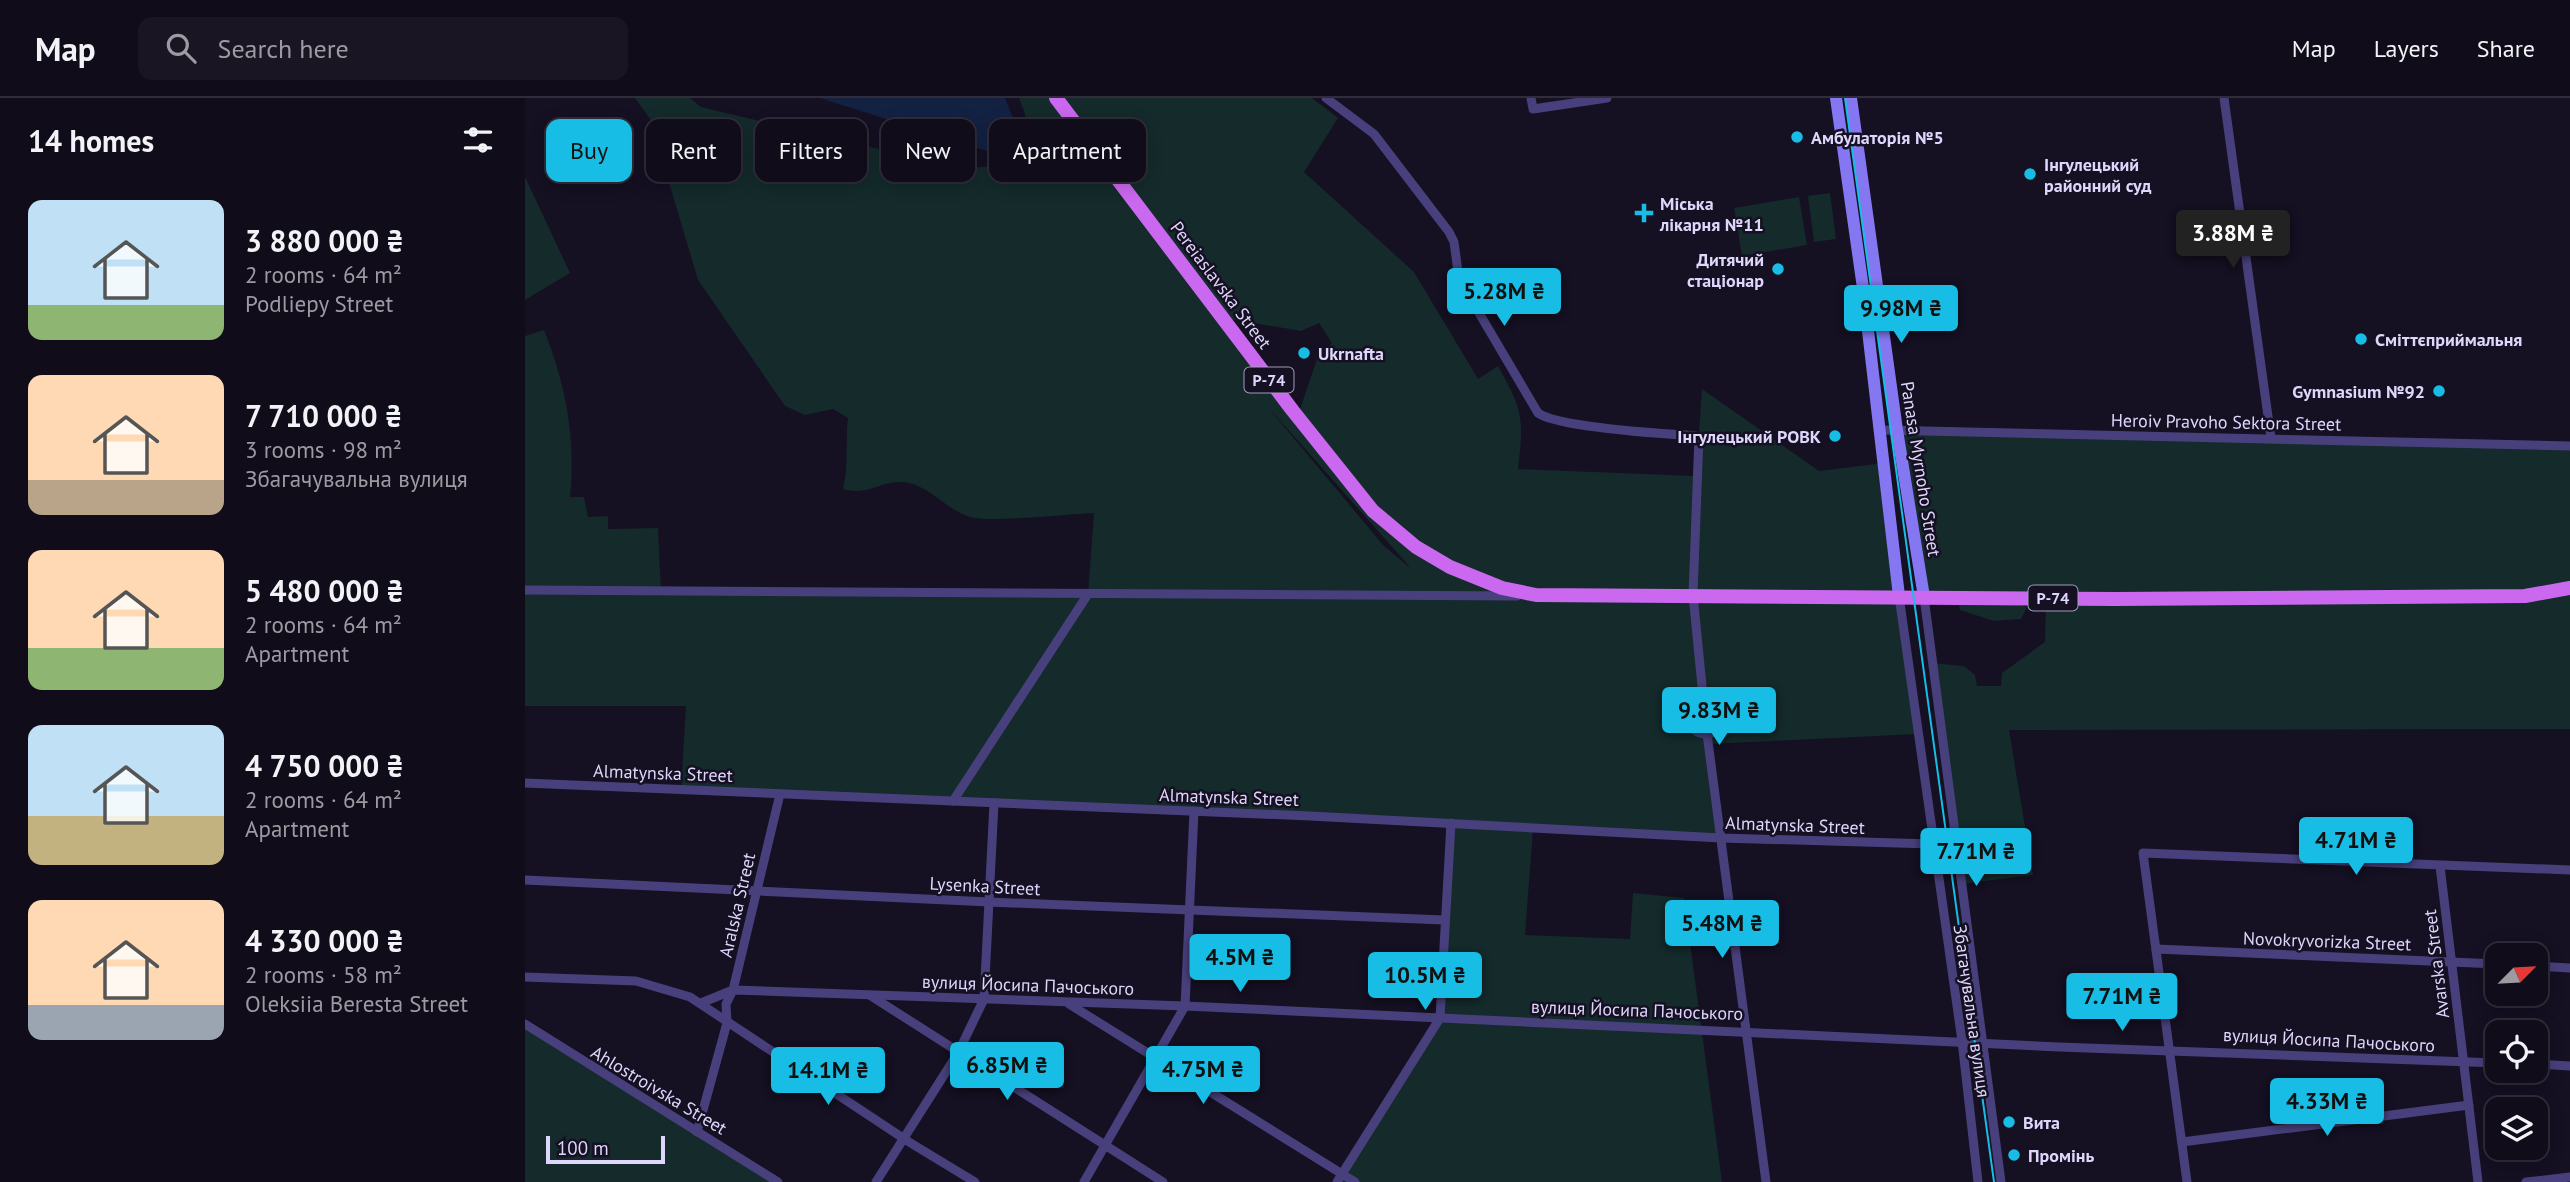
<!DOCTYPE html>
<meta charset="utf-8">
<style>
:root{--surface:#100c1a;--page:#191523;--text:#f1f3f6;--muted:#9c9ba2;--line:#302c39;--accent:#18bde5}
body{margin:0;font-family:"PT Sans",sans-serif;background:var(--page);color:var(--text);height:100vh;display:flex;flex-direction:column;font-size:26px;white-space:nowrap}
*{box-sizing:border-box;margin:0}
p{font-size:23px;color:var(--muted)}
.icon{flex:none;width:38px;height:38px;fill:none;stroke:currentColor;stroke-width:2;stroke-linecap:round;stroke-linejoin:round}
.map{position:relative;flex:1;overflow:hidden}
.drawer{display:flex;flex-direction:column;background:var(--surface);width:525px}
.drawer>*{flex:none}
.banner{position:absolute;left:21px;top:21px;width:665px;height:63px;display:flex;gap:14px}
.needle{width:46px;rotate:66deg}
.tools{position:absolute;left:1960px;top:845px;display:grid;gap:14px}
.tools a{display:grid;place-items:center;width:63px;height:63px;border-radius:14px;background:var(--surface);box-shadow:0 4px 18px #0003,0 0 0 2px var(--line);font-size:35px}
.scale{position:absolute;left:21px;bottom:18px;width:119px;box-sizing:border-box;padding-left:7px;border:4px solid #ded6fb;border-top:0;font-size:19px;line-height:24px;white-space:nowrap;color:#ded6fb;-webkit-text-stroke:5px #151022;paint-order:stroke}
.price{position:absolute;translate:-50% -60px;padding:0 16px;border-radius:7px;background:var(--accent);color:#111;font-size:23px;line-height:46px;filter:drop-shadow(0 2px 4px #0008)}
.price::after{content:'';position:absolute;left:50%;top:42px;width:21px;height:16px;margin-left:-10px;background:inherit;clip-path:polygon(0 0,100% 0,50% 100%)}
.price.active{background:#222;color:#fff}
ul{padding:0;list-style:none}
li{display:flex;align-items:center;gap:21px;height:175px;padding:0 28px}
li span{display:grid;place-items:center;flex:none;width:196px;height:140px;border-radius:14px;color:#555}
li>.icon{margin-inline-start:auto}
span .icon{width:84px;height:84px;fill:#fffc;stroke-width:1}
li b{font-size:30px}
h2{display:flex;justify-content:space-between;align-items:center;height:84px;padding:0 28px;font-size:30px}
.tag{padding:0 24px;border-radius:14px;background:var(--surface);box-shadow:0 4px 18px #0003,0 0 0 2px var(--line);font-size:24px;line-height:63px}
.tag.active{background:var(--accent);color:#111}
header{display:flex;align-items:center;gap:42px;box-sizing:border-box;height:98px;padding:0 35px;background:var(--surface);border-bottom:2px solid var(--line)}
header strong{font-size:33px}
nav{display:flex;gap:38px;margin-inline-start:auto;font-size:24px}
.search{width:490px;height:63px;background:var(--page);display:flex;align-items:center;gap:18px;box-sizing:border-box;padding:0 24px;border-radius:14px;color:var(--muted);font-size:26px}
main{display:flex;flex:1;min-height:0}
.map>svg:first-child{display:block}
.green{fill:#142a2b;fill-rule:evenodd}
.water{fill:#132143}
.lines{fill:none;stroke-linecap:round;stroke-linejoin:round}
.minor{stroke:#48407c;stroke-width:9}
.secondary{stroke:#8577f1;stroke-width:12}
.primary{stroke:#ca68ef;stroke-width:14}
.tram{stroke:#18bde5;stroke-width:2}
.poi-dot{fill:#18bde5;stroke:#151022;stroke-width:2.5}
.labels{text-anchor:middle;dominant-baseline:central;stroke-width:5;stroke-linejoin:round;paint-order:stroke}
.shield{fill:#151022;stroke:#a29bba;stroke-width:2}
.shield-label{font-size:16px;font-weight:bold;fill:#ded6fb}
.poi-label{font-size:18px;font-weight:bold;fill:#ded6fb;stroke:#151022;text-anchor:start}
.street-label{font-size:18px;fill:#ded6fb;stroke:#151022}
</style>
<header>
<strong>Map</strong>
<div class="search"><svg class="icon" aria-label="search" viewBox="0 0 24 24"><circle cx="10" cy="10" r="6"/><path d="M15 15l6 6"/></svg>Search here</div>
<nav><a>Map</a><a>Layers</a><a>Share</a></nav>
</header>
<main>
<section class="drawer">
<h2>14 homes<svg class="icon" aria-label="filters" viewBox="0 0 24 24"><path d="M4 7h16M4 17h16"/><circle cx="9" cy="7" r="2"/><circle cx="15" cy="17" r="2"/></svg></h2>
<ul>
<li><span style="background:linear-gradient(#bfe0f5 75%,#8fb573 0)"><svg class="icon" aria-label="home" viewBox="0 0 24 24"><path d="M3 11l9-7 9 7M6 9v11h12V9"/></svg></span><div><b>3 880 000 ₴</b><p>2 rooms · 64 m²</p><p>Podliepy Street</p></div></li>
<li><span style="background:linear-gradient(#ffd9b3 75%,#b9a48a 0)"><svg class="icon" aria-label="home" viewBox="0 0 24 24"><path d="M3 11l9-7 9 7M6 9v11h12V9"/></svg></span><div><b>7 710 000 ₴</b><p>3 rooms · 98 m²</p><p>Збагачувальна вулиця</p></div></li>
<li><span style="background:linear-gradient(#ffd9b3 70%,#8fb573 0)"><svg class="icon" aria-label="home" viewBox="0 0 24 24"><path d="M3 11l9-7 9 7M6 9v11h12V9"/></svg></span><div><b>5 480 000 ₴</b><p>2 rooms · 64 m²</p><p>Apartment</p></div></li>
<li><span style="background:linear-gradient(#bfe0f5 65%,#c2b280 0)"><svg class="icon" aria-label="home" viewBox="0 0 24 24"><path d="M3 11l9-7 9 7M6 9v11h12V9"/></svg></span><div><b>4 750 000 ₴</b><p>2 rooms · 64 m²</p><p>Apartment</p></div></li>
<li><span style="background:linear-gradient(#ffd9b3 75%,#9aa5b1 0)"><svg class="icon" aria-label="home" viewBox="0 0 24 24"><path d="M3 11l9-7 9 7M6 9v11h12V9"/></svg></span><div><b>4 330 000 ₴</b><p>2 rooms · 58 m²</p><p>Oleksiia Beresta Street</p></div></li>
</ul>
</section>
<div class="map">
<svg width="2045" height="1084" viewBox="0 0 2045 1084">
<rect width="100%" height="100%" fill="#151022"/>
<g class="green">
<path d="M 110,0 L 165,0 L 176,9 L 434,70 C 488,69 520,62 494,0 L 787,0 L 813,20 L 779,74 L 889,174 L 953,281 L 973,268 C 998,312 999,321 993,371 L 1171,378 L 1177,291 L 1294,373 L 1359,365 L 1392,636 L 1184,646 L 1196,740 L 1008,731 L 1000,837 L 1105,841 L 1108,795 L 1159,800 L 1197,1084 L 812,1084 L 915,920 L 926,725 L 156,691 L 161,608 L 0,608 L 0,238 L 19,232 C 41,287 51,340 45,399 L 59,399 L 63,419 L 83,418 L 83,431 L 133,430 L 136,494 L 563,496 L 569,415 C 543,416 465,425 445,419 C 419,411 402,384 375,384 C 352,384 345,398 318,391 C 324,367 320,344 323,320 L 308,311 L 280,317 L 260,308 L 173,182 L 125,21 ZM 698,220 L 776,233 L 794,225 L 807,245 L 793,258 L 773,317 ZM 743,309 L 884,468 L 884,469 L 858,447 Z"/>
<polygon points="0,79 45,175 0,202"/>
<polygon points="1305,95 1311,141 1289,144 1283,98"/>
<polygon points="1274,99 1282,147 1217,158 1209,110"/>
<polygon points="1372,332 2045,348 2045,631 1484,632 1508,777 1436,786 1407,565 1439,568 1450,577 1452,588 1476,588 1477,575 1520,544 1521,500 1399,499"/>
<path d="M 1441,505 C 1461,508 1484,502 1502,509 L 1496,521 L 1469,523 L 1435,512 L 1434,507 Z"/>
<polygon points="0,926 253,1084 0,1084"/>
</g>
<polygon class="water" points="295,0 480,0 492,30 483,47 468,55"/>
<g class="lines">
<g class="minor">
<path d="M 801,0 L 849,36 L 924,134 L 929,144 L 934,181 L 1013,315 C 1034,330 1142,336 1174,338 L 1168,497 L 1178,598"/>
<polyline points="1006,0 1008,11 1082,0"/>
<polyline points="1699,0 1746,340"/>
<polyline points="1356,332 2045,348"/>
<polyline points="0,492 992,498"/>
<polyline points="1374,498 1437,943 1453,1084"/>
<polyline points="1399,499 1476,1084"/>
<circle cx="1181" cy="617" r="19"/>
<polyline points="1182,636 1241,1084"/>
<polyline points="0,685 785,718 1196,740 1407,746"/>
<polyline points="428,703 563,496"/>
<polyline points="1915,768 1953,1084"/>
<polyline points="0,782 464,804 919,822"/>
<polyline points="1631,851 1972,866"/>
<polyline points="2011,868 2045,870"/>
<polyline points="0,879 111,883 165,899 384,1044 450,1084"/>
<polyline points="346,898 638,1084"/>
<polyline points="176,905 208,892 255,696"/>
<polyline points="544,906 830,1084"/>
<polyline points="0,926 253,1084"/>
<polyline points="2011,966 2045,968"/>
<polyline points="172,1034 202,925 201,906 208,892 660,908 1534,949 1972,965"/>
<polyline points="1657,1044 1944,1007"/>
<polyline points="351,1084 433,955 459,901 469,705"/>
<polyline points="559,1084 660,908 669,713"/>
<polyline points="812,1084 915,920 926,725"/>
<polyline points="1662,1084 1618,755 2045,772"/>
<polyline points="2001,1084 2045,1079"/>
</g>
<g class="secondary">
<polyline points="1311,0 1338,190 1374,498"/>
<polyline points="1326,0 1372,332 1399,499"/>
</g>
<polyline class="primary" points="531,0 768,313 848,413 891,449 925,469 977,490 1011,497 1590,501 2000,498 2045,490"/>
<polyline class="tram" points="1320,0 1469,1084"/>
</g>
<g class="poi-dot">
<circle cx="1272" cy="39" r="7"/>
<circle cx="1505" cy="76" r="7"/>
<path d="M1115.5 104.5h7v7h7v7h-7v7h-7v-7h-7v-7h7z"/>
<circle cx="1253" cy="171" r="7"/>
<circle cx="1836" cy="241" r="7"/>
<circle cx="779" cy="255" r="7"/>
<circle cx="1914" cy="293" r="7"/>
<circle cx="1310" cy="338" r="7"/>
<circle cx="1484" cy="1024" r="7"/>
<circle cx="1489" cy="1057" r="7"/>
</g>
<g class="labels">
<g class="shield">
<rect x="719.5" y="269.5" width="49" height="25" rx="5"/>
<rect x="1503.5" y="487.5" width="49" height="25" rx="5"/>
</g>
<g class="shield-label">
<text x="744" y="282">Р-74</text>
<text x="1528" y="500">Р-74</text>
</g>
<g class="poi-label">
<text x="1286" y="39">Амбулаторія №5</text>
<text x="1519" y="66">Інгулецький<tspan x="1519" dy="21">районний суд</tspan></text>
<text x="1135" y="105">Міська<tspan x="1135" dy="21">лікарня №11</tspan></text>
<text x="1239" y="161" text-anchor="end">Дитячий<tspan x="1239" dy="21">стаціонар</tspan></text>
<text x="1850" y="241">Сміттєприймальня</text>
<text x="793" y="255">Ukrnafta</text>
<text x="1900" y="293" text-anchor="end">Gymnasium №92</text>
<text x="1296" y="338" text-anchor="end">Інгулецький РОВК</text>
<text x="1498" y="1024">Вита</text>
<text x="1503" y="1057">Промінь</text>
</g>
<g class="street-label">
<text transform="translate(696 187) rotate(53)">Pereiaslavska Street</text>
<text transform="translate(1701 324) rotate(1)">Heroiv Pravoho Sektora Street</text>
<text transform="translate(1396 371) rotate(81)">Panasa Myrnoho Street</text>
<text transform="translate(138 675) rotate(2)">Almatynska Street</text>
<text transform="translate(704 699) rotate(2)">Almatynska Street</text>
<text transform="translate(1270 727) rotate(2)">Almatynska Street</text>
<text transform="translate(460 788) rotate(3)">Lysenka Street</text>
<text transform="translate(212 807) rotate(-77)">Aralska Street</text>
<text transform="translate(1802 843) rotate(2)">Novokryvorizka Street</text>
<text transform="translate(1911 866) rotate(-97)">Avarska Street</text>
<text transform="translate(503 887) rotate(2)">вулиця Йосипа Пачоського</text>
<text transform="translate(1112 912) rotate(2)">вулиця Йосипа Пачоського</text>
<text transform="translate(1447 913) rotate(82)">Збагачувальна вулиця</text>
<text transform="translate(1804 942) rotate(3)">вулиця Йосипа Пачоського</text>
<text transform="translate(134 992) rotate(31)">Ahlostroivska Street</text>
</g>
</g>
</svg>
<div class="tools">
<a><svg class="needle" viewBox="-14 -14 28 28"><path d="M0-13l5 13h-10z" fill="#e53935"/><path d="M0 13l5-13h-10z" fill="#9c9ba2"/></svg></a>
<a><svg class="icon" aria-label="locate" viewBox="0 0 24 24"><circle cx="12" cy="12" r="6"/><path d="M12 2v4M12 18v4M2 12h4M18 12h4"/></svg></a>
<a><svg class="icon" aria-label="layers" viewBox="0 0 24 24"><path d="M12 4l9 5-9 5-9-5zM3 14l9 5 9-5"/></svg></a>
</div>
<div class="scale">100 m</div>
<b class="price active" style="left:1708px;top:172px">3.88M ₴</b>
<b class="price" style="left:979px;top:230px">5.28M ₴</b>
<b class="price" style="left:1376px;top:247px">9.98M ₴</b>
<b class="price" style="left:1194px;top:649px">9.83M ₴</b>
<b class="price" style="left:1831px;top:779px">4.71M ₴</b>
<b class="price" style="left:1451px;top:790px">7.71M ₴</b>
<b class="price" style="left:1197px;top:862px">5.48M ₴</b>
<b class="price" style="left:715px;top:896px">4.5M ₴</b>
<b class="price" style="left:900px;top:914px">10.5M ₴</b>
<b class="price" style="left:1597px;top:935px">7.71M ₴</b>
<b class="price" style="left:482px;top:1004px">6.85M ₴</b>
<b class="price" style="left:678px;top:1008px">4.75M ₴</b>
<b class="price" style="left:303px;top:1009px">14.1M ₴</b>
<b class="price" style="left:1802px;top:1040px">4.33M ₴</b>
<div class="banner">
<a class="tag active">Buy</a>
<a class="tag">Rent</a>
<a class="tag">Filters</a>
<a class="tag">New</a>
<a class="tag">Apartment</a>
</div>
</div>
</main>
